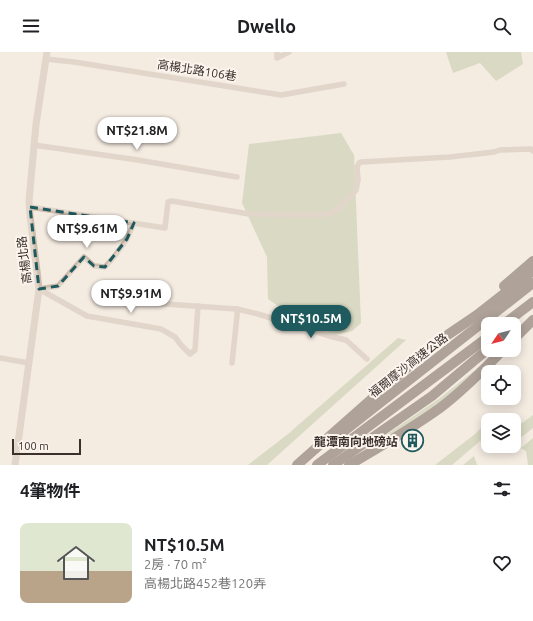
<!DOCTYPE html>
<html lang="zh-TW">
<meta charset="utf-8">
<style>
:root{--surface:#fff;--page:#f6f6f6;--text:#202124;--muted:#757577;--accent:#1f5a5e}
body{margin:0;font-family:Ubuntu,"Noto Sans TC",sans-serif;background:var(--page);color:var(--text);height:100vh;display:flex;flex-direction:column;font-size:15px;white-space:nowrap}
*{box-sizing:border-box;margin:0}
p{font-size:13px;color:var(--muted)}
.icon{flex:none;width:22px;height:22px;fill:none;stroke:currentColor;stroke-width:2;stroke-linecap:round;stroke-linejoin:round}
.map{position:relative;height:413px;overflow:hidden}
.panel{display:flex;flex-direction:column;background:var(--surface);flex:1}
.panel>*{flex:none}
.needle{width:26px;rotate:235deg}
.controls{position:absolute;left:481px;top:265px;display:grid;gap:8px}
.controls a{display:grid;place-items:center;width:40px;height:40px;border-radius:8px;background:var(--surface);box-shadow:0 2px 10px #0003;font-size:20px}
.scale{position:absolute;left:12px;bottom:10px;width:69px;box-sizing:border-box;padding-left:4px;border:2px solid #3b302b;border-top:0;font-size:11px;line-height:14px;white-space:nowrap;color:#3b302b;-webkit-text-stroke:3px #fbf5ee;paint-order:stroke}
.price{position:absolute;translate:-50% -34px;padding:0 9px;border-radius:14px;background:#fff;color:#222;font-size:13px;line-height:26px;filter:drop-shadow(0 1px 2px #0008)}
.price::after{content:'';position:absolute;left:50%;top:24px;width:12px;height:9px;margin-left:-6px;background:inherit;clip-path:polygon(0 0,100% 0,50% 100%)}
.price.current{background:var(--accent);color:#fff}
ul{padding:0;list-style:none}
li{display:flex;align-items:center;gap:12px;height:100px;padding:0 20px}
li span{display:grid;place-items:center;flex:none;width:112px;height:80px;border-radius:8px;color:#555}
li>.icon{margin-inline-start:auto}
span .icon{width:48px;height:48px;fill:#fffc;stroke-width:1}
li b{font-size:17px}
h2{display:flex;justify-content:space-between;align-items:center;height:48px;padding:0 20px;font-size:17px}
header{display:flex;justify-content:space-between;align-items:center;height:52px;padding:0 20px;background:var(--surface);font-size:18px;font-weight:700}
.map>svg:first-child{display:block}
.green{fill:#b8c4a0}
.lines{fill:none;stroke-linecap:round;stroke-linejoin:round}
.minor{stroke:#cdbbac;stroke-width:5.5}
.tertiary{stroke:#cdbbac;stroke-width:7}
.motorway{stroke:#5c4a42;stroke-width:10}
.marked{fill:none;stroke:#1f5a5e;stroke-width:3;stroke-dasharray:8 5;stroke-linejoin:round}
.labels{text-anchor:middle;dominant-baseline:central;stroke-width:4;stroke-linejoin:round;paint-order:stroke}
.street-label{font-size:12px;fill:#3b302b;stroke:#fbf5ee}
.poi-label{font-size:12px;font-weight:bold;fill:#3b302b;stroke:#fbf5ee;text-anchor:end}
</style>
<header><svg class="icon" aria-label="menu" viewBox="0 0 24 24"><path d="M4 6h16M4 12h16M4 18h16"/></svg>Dwello<svg class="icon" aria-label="search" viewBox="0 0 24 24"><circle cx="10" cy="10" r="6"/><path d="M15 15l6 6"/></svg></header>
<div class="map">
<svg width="533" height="413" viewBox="0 0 533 413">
<rect width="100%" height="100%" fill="#f4ebe1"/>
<g class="green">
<polygon points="446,0 521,0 523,12 496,29 480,11 453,21"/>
<polygon points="341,81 354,103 361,271 352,279 335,283 294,265 268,247 267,205 242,151 249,92"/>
<polygon points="398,286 406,288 267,413 248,413 288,382"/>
<polygon points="494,303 451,344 366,400 342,413 440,346"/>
<polygon points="533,363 533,376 514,391 514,377"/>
<polygon points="488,369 488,392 480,389 452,413 435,413 475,382"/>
<polygon points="533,386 533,413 528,413 526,399 521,396"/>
<polygon points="474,404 477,413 463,413"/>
</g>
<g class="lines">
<g class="minor">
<polyline points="277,0 277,6 289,0"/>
<polyline points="46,7 74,10 281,43 344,32"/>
<polyline points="34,93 138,108 237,125"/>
<polyline points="30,155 165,176 168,150 172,149 249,162 319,163 332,161 341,154 356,138 358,128 357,115 359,111 361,110 450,105 494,100 500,98 531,97 533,99"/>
<polyline points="39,237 87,264 161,277 175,285 181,293 190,302 195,298 198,254"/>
<polyline points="39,237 58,234 84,205 94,214 105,215 114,205 127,187 134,171"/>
<polyline points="136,250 237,257 258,262 333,285 346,288 367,307"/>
<polyline points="0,306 29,311"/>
<polyline points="232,311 237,264 237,257"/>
</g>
<polyline class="tertiary" points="15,413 39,237 37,219 30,164 29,149 36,72 47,0"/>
<g class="motorway">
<polyline points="504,234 533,209"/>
<polyline points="504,272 533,250"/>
<polyline points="514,287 533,268"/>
<polyline points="339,383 533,231"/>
<polyline points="297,413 417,307 449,282 477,263 533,219"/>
<polyline points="317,413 488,285"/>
<polyline points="333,413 432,344 488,297"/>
<path d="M 349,413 C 380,395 411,377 440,356 C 463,339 483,318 503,298"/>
</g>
</g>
<path d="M0 0H533V413H0ZM 30,155 L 134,171 L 127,187 L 105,215 L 94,214 L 84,205 L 58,234 L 39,237 Z" fill="#f4ebe1" fill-opacity=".55" fill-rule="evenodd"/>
<path class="marked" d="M 30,155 L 134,171 L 127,187 L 105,215 L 94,214 L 84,205 L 58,234 L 39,237 Z"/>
<defs>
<symbol id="building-ring" viewBox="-11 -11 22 22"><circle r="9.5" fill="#fbf5ee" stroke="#1f5a5e" stroke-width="1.5"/><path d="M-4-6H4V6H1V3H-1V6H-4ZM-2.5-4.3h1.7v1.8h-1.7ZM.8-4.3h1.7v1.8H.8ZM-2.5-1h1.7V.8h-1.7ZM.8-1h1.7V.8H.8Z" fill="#1f5a5e"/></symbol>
</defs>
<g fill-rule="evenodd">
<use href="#building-ring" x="400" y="376" width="25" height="25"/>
</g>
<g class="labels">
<g class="street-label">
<text transform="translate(197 18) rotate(9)">高楊北路106巷</text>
<text transform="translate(24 208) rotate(-97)">高楊北路</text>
<text transform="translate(408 313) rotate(-38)">福爾摩沙高速公路</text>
</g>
<g class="poi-label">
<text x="398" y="389">龍潭南向地磅站</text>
</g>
</g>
</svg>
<div class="controls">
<a><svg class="needle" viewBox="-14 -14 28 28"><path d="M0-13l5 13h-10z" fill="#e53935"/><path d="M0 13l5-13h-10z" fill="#757577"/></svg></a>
<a><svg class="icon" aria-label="locate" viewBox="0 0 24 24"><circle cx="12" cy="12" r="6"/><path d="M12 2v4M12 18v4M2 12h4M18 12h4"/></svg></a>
<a><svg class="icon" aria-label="layers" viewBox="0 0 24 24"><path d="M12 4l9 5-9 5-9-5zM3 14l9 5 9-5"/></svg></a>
</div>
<div class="scale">100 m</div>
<b class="price" style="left:137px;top:99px">NT$21.8M</b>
<b class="price" style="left:87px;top:197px">NT$9.61M</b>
<b class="price" style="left:131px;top:262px">NT$9.91M</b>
<b class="price current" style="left:311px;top:287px">NT$10.5M</b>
</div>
<section class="panel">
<h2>4筆物件<svg class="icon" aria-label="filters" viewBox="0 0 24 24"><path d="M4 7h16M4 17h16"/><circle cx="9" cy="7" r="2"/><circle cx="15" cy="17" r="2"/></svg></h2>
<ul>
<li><span style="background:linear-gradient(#dfe7d0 60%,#b9a48a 0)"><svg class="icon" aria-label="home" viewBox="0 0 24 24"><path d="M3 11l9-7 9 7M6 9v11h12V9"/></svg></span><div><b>NT$10.5M</b><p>2房 · 70 m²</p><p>高楊北路452巷120弄</p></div><svg class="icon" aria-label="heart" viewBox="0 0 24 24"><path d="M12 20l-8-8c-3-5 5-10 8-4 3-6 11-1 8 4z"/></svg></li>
</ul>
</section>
